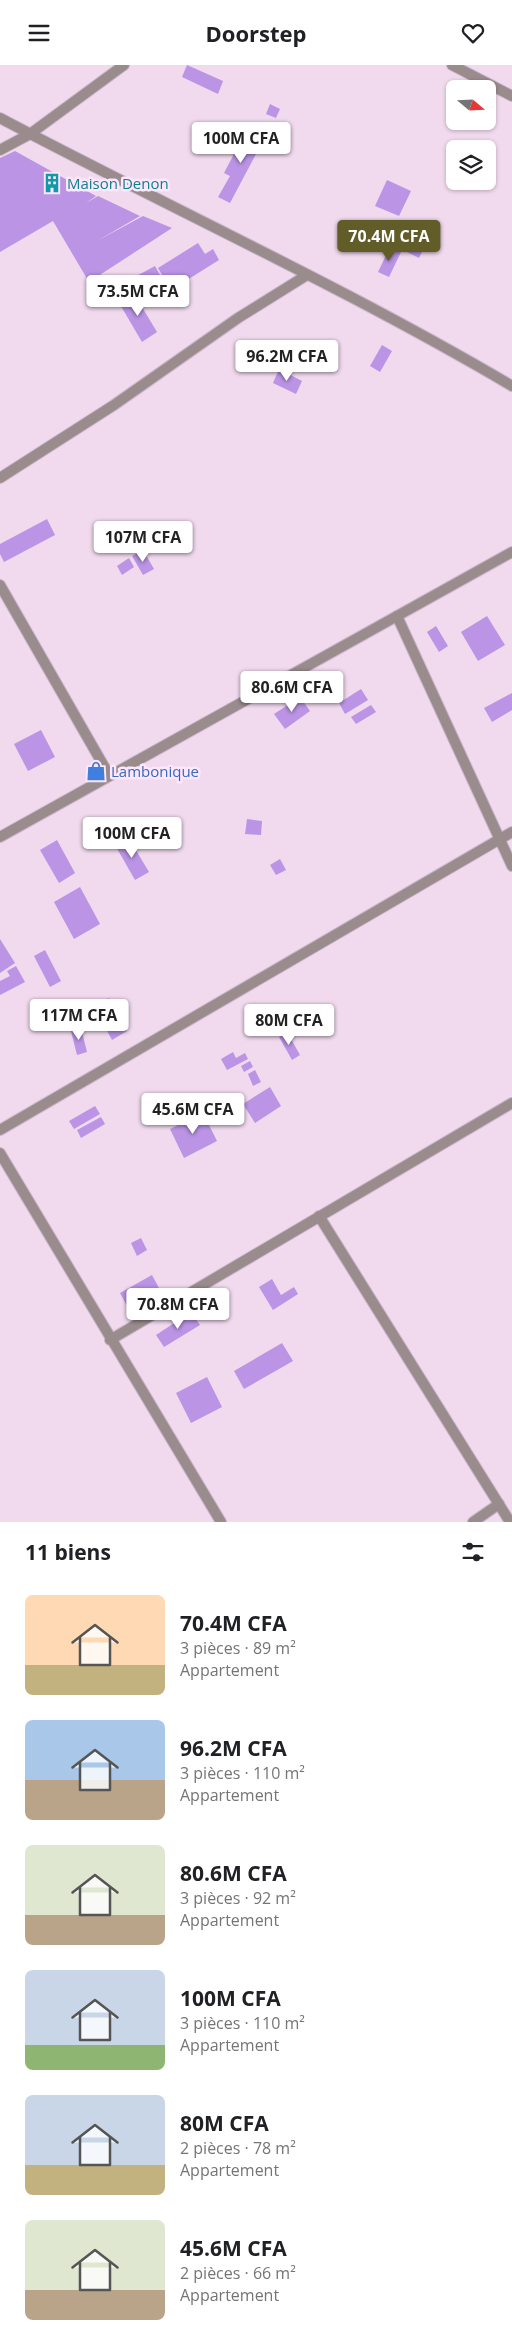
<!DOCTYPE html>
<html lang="fr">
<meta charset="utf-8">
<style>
:root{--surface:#fff;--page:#f2f2f2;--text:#202124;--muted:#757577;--accent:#625c28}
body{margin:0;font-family:"Open Sans",sans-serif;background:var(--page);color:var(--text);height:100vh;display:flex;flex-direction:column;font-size:19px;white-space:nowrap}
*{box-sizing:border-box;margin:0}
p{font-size:16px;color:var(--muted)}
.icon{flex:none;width:28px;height:28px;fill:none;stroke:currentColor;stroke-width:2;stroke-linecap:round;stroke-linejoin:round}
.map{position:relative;height:1457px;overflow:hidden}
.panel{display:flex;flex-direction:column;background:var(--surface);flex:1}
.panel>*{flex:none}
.needle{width:32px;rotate:109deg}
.controls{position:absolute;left:446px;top:15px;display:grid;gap:10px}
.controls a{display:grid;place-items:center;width:50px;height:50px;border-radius:8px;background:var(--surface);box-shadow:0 1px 4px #0004;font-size:25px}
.price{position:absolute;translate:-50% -42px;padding:0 11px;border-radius:5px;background:#fff;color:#222;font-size:16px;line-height:32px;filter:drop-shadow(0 1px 2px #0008)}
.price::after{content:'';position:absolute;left:50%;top:30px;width:15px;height:11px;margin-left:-8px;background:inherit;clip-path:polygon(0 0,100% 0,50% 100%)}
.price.current{background:var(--accent);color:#fff}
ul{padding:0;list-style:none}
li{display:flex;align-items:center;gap:15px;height:125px;padding:0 25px}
li span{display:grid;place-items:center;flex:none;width:140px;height:100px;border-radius:8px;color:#555}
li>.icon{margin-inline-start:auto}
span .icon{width:60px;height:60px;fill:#fffc;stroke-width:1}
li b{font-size:21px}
h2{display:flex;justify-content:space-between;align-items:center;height:60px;padding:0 25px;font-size:21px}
header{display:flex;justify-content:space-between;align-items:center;height:65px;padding:0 25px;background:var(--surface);font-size:22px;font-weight:700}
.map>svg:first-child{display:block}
.building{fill:#bb94e6}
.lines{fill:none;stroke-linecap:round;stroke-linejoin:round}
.street-casing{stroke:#cab5c8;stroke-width:12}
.street{stroke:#9a8b8d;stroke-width:10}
.labels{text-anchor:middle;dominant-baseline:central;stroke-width:5;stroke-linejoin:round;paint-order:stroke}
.culture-label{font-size:15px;fill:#0d838f;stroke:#fee6fc;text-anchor:start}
.shop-label{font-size:15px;fill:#366cbe;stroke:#fee6fc;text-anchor:start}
</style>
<header><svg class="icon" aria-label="menu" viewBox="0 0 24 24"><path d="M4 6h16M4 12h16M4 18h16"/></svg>Doorstep<svg class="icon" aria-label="heart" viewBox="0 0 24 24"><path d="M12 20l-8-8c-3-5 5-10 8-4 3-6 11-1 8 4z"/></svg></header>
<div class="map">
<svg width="512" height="1457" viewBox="0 0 512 1457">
<rect width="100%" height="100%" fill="#f1d9ee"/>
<g class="building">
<polygon points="187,0 223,16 218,29 182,12"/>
<polygon points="270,39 280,44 276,53 266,49"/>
<polygon points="247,64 264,74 230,138 218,132 230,111 224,108"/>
<polygon points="15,86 96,131 86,138 98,131 140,151 97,176 143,151 172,163 89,217 53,156 0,187 0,93"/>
<polygon points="387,115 411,126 399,151 375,141"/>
<polygon points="401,158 429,172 419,193 391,179"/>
<polygon points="198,178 205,189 213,184 219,195 171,225 158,203"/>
<polygon points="390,182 401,187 389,212 378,207"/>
<polygon points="155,201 161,212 135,226 129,215"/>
<polygon points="133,227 157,267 142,277 118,236"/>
<polygon points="292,277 301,281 295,298 285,294"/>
<polygon points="382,280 392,286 380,307 370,301"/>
<polygon points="279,304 302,316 296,329 273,318"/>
<polygon points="47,454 55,470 4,497 0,489 0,479"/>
<polygon points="143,485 154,504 143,510 132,491"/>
<polygon points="129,493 134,502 122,510 117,501"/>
<polygon points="487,551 505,580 478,596 461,567"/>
<polygon points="436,561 448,581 439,587 427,567"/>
<polygon points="361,624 368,635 345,649 339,638"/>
<polygon points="512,628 512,645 492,657 484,643"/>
<polygon points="300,632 310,646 285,664 274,649"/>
<polygon points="371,640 376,647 356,659 351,652"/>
<polygon points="41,665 55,692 28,706 14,679"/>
<polygon points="247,754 262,756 261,770 245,769"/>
<polygon points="128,772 149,807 135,815 115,780"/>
<polygon points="57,775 75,808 59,818 40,785"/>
<polygon points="280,794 286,805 276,810 270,800"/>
<polygon points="80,822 100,859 74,874 54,837"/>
<polygon points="0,874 15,898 0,908"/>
<polygon points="45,885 61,916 50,922 34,891"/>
<polygon points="16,901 25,917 0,930 0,916 10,911 7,906"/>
<polygon points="109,933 127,966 112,975 94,942"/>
<polygon points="81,963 87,987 77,990 71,966"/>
<polygon points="287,967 300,990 292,995 279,972"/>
<polygon points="233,987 236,993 245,988 248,994 227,1005 221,994"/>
<polygon points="250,996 253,1002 244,1007 241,1001"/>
<polygon points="255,1005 261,1017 253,1021 248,1009"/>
<polygon points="270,1022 281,1041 255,1058 243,1039"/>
<polygon points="95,1041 100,1049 74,1064 69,1056"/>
<polygon points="203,1048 217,1076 184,1093 170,1064"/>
<polygon points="101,1052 105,1059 81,1073 77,1065"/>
<polygon points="141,1173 147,1185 137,1191 131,1178"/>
<polygon points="152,1210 159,1223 127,1241 120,1228"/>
<polygon points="272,1214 281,1230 294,1222 298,1229 273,1245 259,1222"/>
<polygon points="191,1247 200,1260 164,1282 156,1270"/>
<polygon points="282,1278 293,1296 244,1324 234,1306"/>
<polygon points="207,1312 222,1342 191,1358 176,1328"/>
</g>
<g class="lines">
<defs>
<g id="street">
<polyline points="452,0 512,31"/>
<path d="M 0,53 C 170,143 346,223 512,321"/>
<polyline points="0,85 30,69 124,0"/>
<polyline points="0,413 114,340 238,253 307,210"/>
<polyline points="0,520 109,710"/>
<polyline points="397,551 512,801"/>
<polyline points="0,772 512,487"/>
<polyline points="0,1065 512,767"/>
<polyline points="0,1088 221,1457"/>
<polyline points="319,1151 510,1457"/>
<polyline points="110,1275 512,1038"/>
<polyline points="473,1457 499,1439"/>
</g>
</defs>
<use href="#street" class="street-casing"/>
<use href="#street" class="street"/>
</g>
<defs>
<symbol id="building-bare" viewBox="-9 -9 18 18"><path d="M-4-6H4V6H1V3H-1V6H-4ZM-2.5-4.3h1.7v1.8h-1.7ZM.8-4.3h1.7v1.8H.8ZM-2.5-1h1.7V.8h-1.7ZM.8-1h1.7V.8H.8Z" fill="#0f9aa8" stroke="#fee6fc" stroke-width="2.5" paint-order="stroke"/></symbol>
<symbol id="shop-bare" viewBox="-9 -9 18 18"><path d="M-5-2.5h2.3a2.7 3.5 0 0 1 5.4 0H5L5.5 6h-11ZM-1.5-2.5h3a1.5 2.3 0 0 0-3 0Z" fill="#3f7fe0" stroke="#fee6fc" stroke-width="2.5" paint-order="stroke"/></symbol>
</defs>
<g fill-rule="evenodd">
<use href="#building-bare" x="38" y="104" width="28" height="28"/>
<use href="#shop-bare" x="82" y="692" width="28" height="28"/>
</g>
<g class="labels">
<g class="culture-label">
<text x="67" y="118">Maison Denon</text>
</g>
<g class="shop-label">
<text x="111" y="706">Lambonique</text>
</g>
</g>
</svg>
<div class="controls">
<a><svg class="needle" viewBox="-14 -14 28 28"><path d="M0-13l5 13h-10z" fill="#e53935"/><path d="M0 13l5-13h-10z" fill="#757577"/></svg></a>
<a><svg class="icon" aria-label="layers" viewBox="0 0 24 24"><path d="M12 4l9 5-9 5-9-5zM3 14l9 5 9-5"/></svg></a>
</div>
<b class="price" style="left:241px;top:99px">100M CFA</b>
<b class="price current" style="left:389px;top:197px">70.4M CFA</b>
<b class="price" style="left:138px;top:252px">73.5M CFA</b>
<b class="price" style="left:287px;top:317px">96.2M CFA</b>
<b class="price" style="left:143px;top:498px">107M CFA</b>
<b class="price" style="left:292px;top:648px">80.6M CFA</b>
<b class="price" style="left:132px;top:794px">100M CFA</b>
<b class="price" style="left:79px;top:976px">117M CFA</b>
<b class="price" style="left:289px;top:981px">80M CFA</b>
<b class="price" style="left:193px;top:1070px">45.6M CFA</b>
<b class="price" style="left:178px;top:1265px">70.8M CFA</b>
</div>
<section class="panel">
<h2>11 biens<svg class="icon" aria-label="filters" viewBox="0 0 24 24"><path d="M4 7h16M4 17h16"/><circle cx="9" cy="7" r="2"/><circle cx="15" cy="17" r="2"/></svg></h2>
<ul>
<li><span style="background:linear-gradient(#ffd9b3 70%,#c2b280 0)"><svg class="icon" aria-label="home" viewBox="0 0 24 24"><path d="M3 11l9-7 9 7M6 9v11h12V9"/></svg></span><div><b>70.4M CFA</b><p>3 pièces · 89 m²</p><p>Appartement</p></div></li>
<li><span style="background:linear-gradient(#a9c7e8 60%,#b9a48a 0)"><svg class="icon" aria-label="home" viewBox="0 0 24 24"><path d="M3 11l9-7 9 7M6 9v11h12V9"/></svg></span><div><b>96.2M CFA</b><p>3 pièces · 110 m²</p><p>Appartement</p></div></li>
<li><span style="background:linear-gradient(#dfe7d0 70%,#b9a48a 0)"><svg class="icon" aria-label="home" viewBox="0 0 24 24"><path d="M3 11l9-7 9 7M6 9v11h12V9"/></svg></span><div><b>80.6M CFA</b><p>3 pièces · 92 m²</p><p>Appartement</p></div></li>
<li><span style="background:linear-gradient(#c9d6e8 75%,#8fb573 0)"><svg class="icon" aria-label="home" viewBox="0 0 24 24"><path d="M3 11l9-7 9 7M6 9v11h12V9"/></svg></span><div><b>100M CFA</b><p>3 pièces · 110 m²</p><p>Appartement</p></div></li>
<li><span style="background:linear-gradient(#c9d6e8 70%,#c2b280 0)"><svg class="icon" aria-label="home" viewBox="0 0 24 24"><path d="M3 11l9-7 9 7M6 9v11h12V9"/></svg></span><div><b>80M CFA</b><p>2 pièces · 78 m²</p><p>Appartement</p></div></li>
<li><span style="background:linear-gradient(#dfe7d0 70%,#b9a48a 0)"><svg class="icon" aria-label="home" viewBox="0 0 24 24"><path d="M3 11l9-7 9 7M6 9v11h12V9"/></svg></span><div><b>45.6M CFA</b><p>2 pièces · 66 m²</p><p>Appartement</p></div></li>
</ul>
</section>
